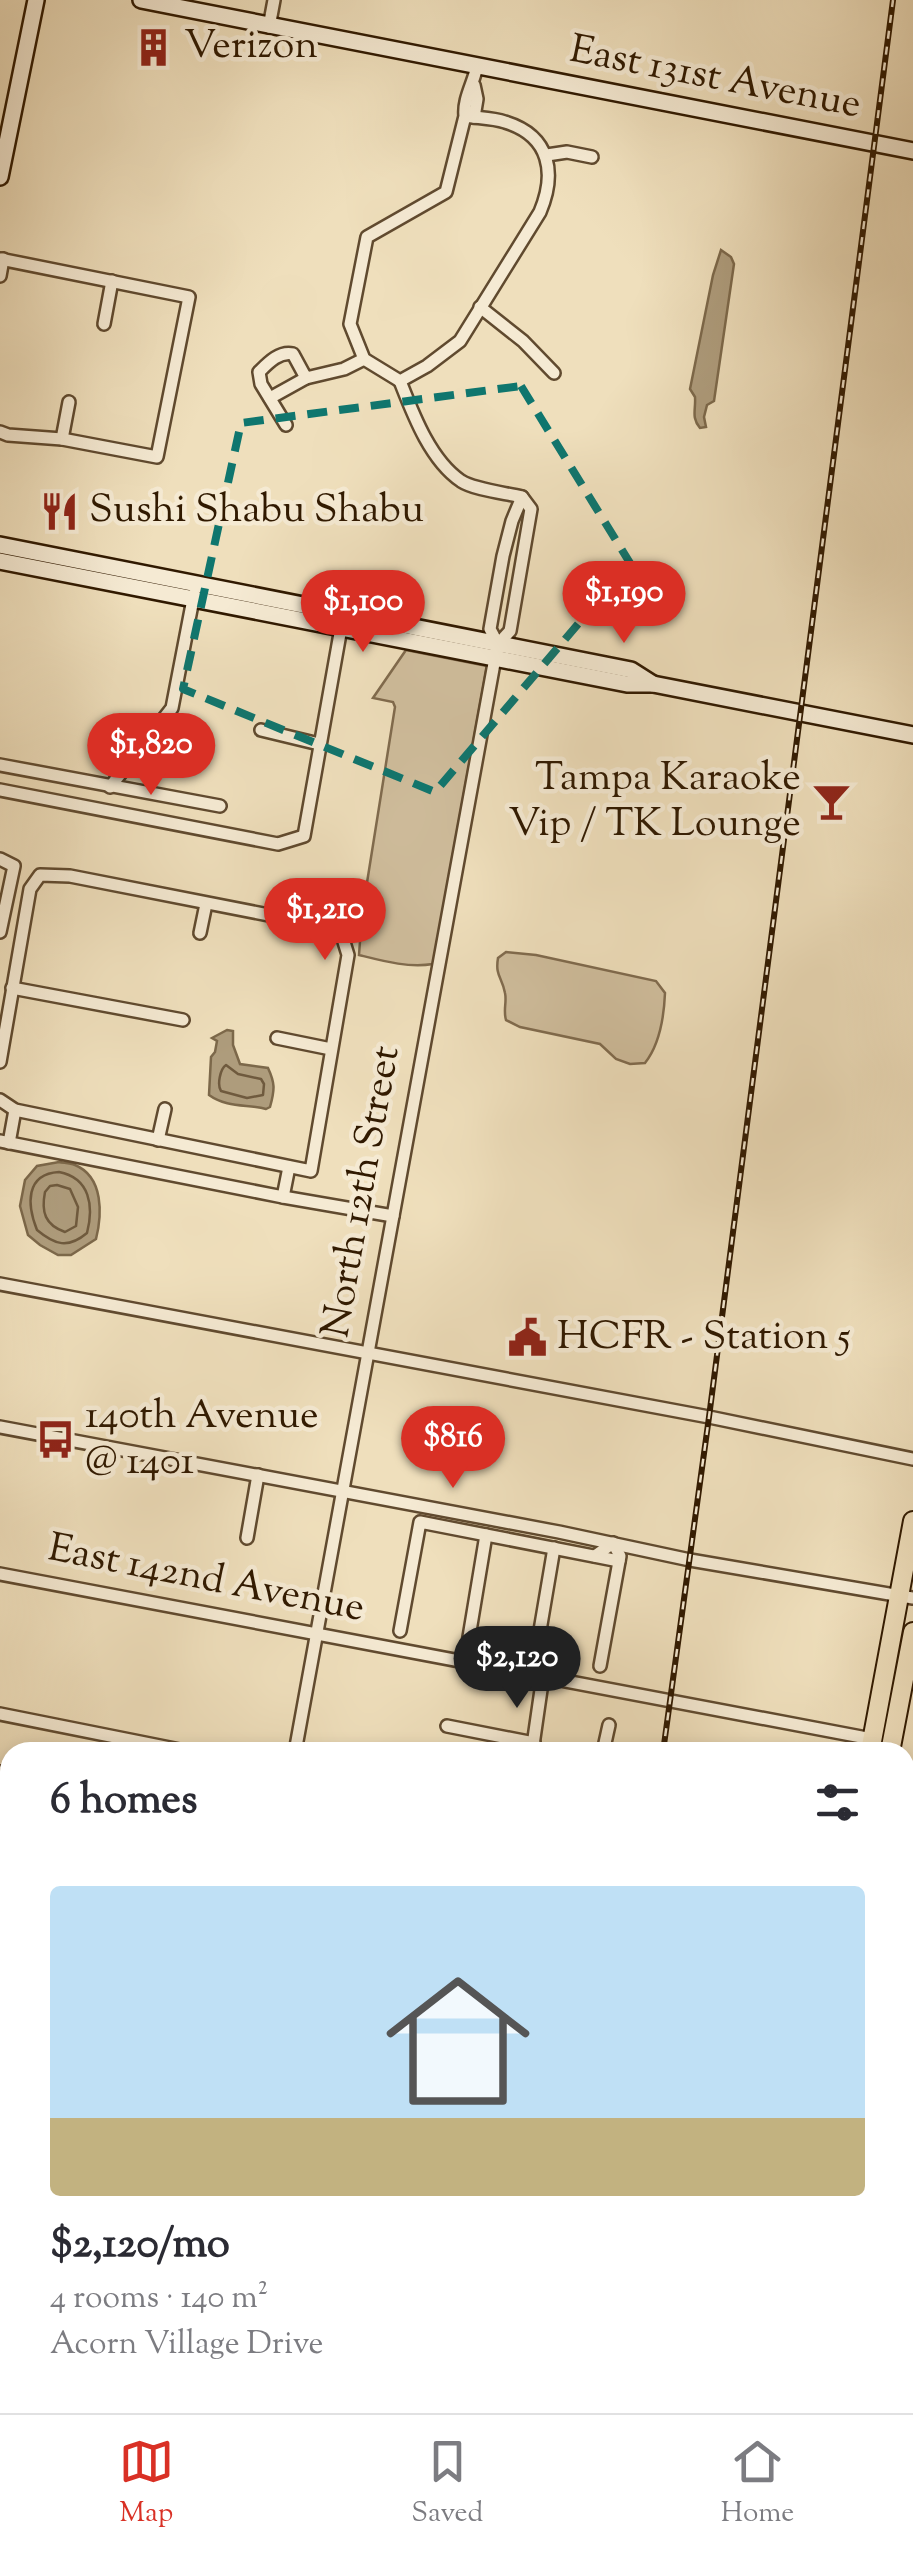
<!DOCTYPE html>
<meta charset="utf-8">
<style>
:root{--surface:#fff;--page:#f2f2f3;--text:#2b2b33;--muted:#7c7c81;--line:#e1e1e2;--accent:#d93025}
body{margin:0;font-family:"Sorts Mill Goudy",serif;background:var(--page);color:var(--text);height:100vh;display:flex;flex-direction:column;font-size:38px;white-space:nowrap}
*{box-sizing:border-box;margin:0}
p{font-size:32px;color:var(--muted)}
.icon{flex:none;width:55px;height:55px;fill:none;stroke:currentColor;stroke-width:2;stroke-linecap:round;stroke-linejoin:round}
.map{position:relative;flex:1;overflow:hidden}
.drawer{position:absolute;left:0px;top:1742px;width:915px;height:672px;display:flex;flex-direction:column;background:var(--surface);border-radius:30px 30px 0 0;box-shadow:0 5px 15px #0003}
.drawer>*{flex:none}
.price{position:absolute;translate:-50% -85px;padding:0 22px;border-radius:35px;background:var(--accent);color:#fff;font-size:32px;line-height:65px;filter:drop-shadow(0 2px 5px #0008)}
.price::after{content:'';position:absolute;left:50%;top:60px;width:30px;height:22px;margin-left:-15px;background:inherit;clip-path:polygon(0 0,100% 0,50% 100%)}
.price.active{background:#222;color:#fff}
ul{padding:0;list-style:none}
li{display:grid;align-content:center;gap:20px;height:530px;padding:0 50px}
li span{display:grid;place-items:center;height:310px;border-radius:10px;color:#555}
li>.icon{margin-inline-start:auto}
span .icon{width:180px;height:180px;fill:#fffc;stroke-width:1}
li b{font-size:42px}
h2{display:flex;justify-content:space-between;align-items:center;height:120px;padding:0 50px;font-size:42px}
.tab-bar{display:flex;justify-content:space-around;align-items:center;height:140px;border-top:2px solid var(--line);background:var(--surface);font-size:28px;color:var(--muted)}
.tab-bar a{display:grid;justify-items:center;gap:5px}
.tab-bar .active{color:var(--accent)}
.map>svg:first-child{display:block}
.green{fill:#cfbd9c;stroke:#806b4e;stroke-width:2.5}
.water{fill:#ae9c7c;stroke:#7c684a;stroke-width:2.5}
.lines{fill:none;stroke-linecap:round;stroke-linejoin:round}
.shore{stroke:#6f5a3e;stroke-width:2.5}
.street-casing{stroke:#604a2f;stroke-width:16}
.secondary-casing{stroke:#301900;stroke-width:20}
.primary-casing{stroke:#301900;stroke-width:22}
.street{stroke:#f5ead3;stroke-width:11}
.secondary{stroke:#f5ead3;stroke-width:15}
.primary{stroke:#efdfbc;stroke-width:18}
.rail-casing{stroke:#301900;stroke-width:6}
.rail{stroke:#f5ead3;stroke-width:2.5;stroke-dasharray:8;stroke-linecap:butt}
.marked{fill:none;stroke:#0f766e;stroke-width:8;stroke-dasharray:20 12;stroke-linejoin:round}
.labels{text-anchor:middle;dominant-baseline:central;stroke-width:9;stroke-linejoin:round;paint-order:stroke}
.poi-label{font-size:40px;fill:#301900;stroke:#f5ead3;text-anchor:start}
.street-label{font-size:40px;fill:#301900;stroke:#f5ead3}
</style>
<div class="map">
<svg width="913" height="2413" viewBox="0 0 913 2413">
<rect width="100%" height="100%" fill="#efdfbc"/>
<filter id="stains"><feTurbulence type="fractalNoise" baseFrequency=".002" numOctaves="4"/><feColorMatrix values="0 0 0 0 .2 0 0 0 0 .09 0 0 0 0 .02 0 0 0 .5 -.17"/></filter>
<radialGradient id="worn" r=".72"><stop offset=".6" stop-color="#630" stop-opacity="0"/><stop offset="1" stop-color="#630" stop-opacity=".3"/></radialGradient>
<g class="green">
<path d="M 406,650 L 487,666 L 433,964 C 408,968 383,961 359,955 L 362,914 L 395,707 L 393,702 L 373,698 Z"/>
<path d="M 506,952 L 536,955 L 656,981 L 665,993 C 664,1017 660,1044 645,1063 L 630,1064 L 616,1059 L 600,1044 L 520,1027 L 506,1020 C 503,1010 507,1002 505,993 C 502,977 495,976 498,958 Z"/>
</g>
<g class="water">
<path d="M 721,250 L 731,257 L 734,264 L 714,401 L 707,405 L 704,417 L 706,427 L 700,428 C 691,417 696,410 695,397 L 690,389 L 713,275 Z"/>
<path d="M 227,1030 L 233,1031 L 233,1045 L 240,1064 L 268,1068 C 275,1083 275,1089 270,1107 L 266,1109 C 248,1104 227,1108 209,1095 L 211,1057 L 215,1052 L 217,1041 L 212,1038 Z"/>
<path d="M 59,1162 C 64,1163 70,1163 75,1165 C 104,1177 102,1215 96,1239 L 71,1255 L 58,1255 L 40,1245 L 28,1235 L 20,1206 L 25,1180 L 37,1166 Z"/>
</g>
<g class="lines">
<g class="shore">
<path d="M 226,1065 L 238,1074 L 261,1079 L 264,1084 L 263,1095 L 247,1098 L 221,1091 C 217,1085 220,1069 226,1065 Z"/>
<path d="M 59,1172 C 90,1178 94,1206 87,1233 C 68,1249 55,1245 37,1230 C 27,1205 25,1174 59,1172 Z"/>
<path d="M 57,1185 L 70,1189 L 78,1207 L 76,1226 L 65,1232 C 45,1225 41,1212 45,1192 L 50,1186 Z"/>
</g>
<defs>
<g id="street">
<polyline points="269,27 274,0"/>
<polyline points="474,85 477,99 474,117"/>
<path d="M 465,116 C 478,118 493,118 505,122 C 551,136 556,174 540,212 L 460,341 L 427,366 L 400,381 L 364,359 L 350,324 L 367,237 L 446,192 L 465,116 C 463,99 474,82 477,66"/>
<polyline points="547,155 567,152 592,157"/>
<polyline points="0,259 189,297 157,457 62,439 8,435 0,432"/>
<polyline points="0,276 3,259"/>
<polyline points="480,307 523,341 554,373"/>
<polyline points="104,324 112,281"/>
<polyline points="270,398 306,378"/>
<path d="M 286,425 L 261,384 L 259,372 C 268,363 279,351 293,354 L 306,378 L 344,369 L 364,359"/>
<polyline points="62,439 69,402"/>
<polyline points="498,644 490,629 503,556 512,521 522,497"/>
<polyline points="261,730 319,744"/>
<polyline points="0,765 220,806"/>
<polyline points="110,787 172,708 194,594"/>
<polyline points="0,790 278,844 304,836 341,628"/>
<polyline points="0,859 14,866 0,932"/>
<polyline points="200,933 206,904"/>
<polyline points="12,988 183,1020"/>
<polyline points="277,1038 331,1049"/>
<polyline points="0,1062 30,889 40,875 70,876 340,929 348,955 311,1171 15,1110 0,1100"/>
<polyline points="158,1140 165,1109"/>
<polyline points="0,1141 283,1197 393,1216"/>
<polyline points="9,1143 15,1110"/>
<polyline points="283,1197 289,1167"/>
<polyline points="0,1284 709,1417 913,1459"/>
<polyline points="0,1427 559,1532 690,1560 913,1598"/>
<polyline points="247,1538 258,1475"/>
<polyline points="595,1556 613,1543 620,1556 600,1666"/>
<polyline points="0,1574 872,1739"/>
<polyline points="400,1631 420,1522 619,1561"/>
<polyline points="468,1643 486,1535"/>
<polyline points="536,1654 554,1548"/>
<polyline points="0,1714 190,1752"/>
<polyline points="447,1726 534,1743"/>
<path d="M 295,1752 L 495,658 L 498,644 L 510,631 L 531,509 L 522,497 C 506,493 475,490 461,481 C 430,460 413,414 400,381"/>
<polyline points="532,1752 543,1676"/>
<polyline points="603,1752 609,1725"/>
<polyline points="0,1772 10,1778"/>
<polyline points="0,1903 10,1916"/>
<polyline points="0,1931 10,1917"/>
<polyline points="905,2085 913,2087"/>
<polyline points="0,2097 10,2099"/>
<polyline points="0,2182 10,2184"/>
<polyline points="905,2237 913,2238"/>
<polyline points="0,2265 10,2267"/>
<polyline points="0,2404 10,2351"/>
<polyline points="77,2413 78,2405"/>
<polyline points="142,2413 143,2405"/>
</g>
<g id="secondary">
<polyline points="141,0 913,151"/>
<polyline points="0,177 36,0"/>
<polyline points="0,545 631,670 653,684"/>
<polyline points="0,561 627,684 653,684 913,735"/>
<polyline points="0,2345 10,2347"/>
<polyline points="318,2405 360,2413"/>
</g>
<g id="primary">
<polyline points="870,1752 913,1521"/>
<polyline points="890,1752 913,1632"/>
<polyline points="755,2413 756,2405"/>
<polyline points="775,2413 776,2405"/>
</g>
</defs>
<use href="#street" class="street-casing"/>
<use href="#secondary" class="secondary-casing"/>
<use href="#primary" class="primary-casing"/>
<use href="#street" class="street"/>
<use href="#secondary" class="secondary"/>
<use href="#primary" class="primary"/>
<defs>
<g id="rail">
<polyline points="663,1752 709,1417 893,0"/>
<polyline points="576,2413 577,2405"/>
</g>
</defs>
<use href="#rail" class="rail-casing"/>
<use href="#rail" class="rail"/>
</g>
<path class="marked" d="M 521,386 L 630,563 L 435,792 L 183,689 L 241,423 Z"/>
<defs>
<symbol id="building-bare" viewBox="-9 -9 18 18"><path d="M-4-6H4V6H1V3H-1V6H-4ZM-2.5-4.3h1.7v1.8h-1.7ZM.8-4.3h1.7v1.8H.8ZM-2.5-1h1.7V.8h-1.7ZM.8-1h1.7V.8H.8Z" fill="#8f2418" stroke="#f5ead3" stroke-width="2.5" paint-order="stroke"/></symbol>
<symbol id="restaurant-bare" viewBox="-9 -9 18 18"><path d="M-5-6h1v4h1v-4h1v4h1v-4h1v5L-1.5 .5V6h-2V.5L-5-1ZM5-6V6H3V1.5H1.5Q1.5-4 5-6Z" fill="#8f2418" stroke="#f5ead3" stroke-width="2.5" paint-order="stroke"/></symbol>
<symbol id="bar-bare" viewBox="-9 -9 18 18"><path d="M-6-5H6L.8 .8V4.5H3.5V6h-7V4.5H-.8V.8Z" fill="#8f2418" stroke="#f5ead3" stroke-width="2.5" paint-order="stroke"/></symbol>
<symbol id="civic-bare" viewBox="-9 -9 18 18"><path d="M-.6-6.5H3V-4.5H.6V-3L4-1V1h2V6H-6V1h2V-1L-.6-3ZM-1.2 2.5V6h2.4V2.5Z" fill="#8f2418" stroke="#f5ead3" stroke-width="2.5" paint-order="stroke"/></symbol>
<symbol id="bus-bare" viewBox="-9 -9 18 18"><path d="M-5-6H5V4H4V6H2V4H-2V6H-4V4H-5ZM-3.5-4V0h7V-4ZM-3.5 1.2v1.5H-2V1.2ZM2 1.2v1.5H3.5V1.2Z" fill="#8f2418" stroke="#f5ead3" stroke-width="2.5" paint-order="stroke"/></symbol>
</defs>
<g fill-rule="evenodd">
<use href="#building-bare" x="126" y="20" width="55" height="55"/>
<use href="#restaurant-bare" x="32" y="484" width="55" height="55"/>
<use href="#bar-bare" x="804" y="774" width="55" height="55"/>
<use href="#civic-bare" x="500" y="1310" width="55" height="55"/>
<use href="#bus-bare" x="28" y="1412" width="55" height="55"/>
</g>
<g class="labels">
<g class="poi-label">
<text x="184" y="47">Verizon</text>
<text x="89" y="511">Sushi Shabu Shabu</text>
<text x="801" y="779" text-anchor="end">Tampa Karaoke<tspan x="801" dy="46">Vip / TK Lounge</tspan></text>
<text x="557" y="1338">HCFR - Station 5</text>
<text x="85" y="1417">140th Avenue<tspan x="85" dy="46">@ 1401</tspan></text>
</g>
<g class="street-label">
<text transform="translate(715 79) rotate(11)">East 131st Avenue</text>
<text transform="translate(363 1192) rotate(-80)">North 12th Street</text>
<text transform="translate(206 1580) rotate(11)">East 142nd Avenue</text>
</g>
</g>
<rect width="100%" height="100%" filter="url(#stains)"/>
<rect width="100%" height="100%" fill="url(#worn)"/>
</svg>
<b class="price" style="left:624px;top:646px">$1,190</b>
<b class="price" style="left:363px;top:655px">$1,100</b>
<b class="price" style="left:151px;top:798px">$1,820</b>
<b class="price" style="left:325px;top:963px">$1,210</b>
<b class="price" style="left:453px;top:1491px">$816</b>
<b class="price active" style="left:517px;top:1711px">$2,120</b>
<section class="drawer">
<h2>6 homes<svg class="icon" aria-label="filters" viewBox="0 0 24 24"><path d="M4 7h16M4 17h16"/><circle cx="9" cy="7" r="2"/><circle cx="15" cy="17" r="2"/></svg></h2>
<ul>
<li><span style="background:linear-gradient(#bfe0f5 75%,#c2b280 0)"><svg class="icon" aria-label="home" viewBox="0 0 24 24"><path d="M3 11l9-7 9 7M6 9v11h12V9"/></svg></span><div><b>$2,120/mo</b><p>4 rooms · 140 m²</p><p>Acorn Village Drive</p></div></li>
</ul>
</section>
</div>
<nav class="tab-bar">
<a class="active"><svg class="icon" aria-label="map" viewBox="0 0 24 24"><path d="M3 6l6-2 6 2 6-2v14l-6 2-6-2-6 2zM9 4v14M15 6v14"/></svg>Map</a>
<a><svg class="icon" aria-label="saved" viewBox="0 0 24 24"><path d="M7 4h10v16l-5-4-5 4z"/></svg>Saved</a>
<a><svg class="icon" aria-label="home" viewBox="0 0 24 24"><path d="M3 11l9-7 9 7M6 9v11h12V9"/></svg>Home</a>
</nav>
